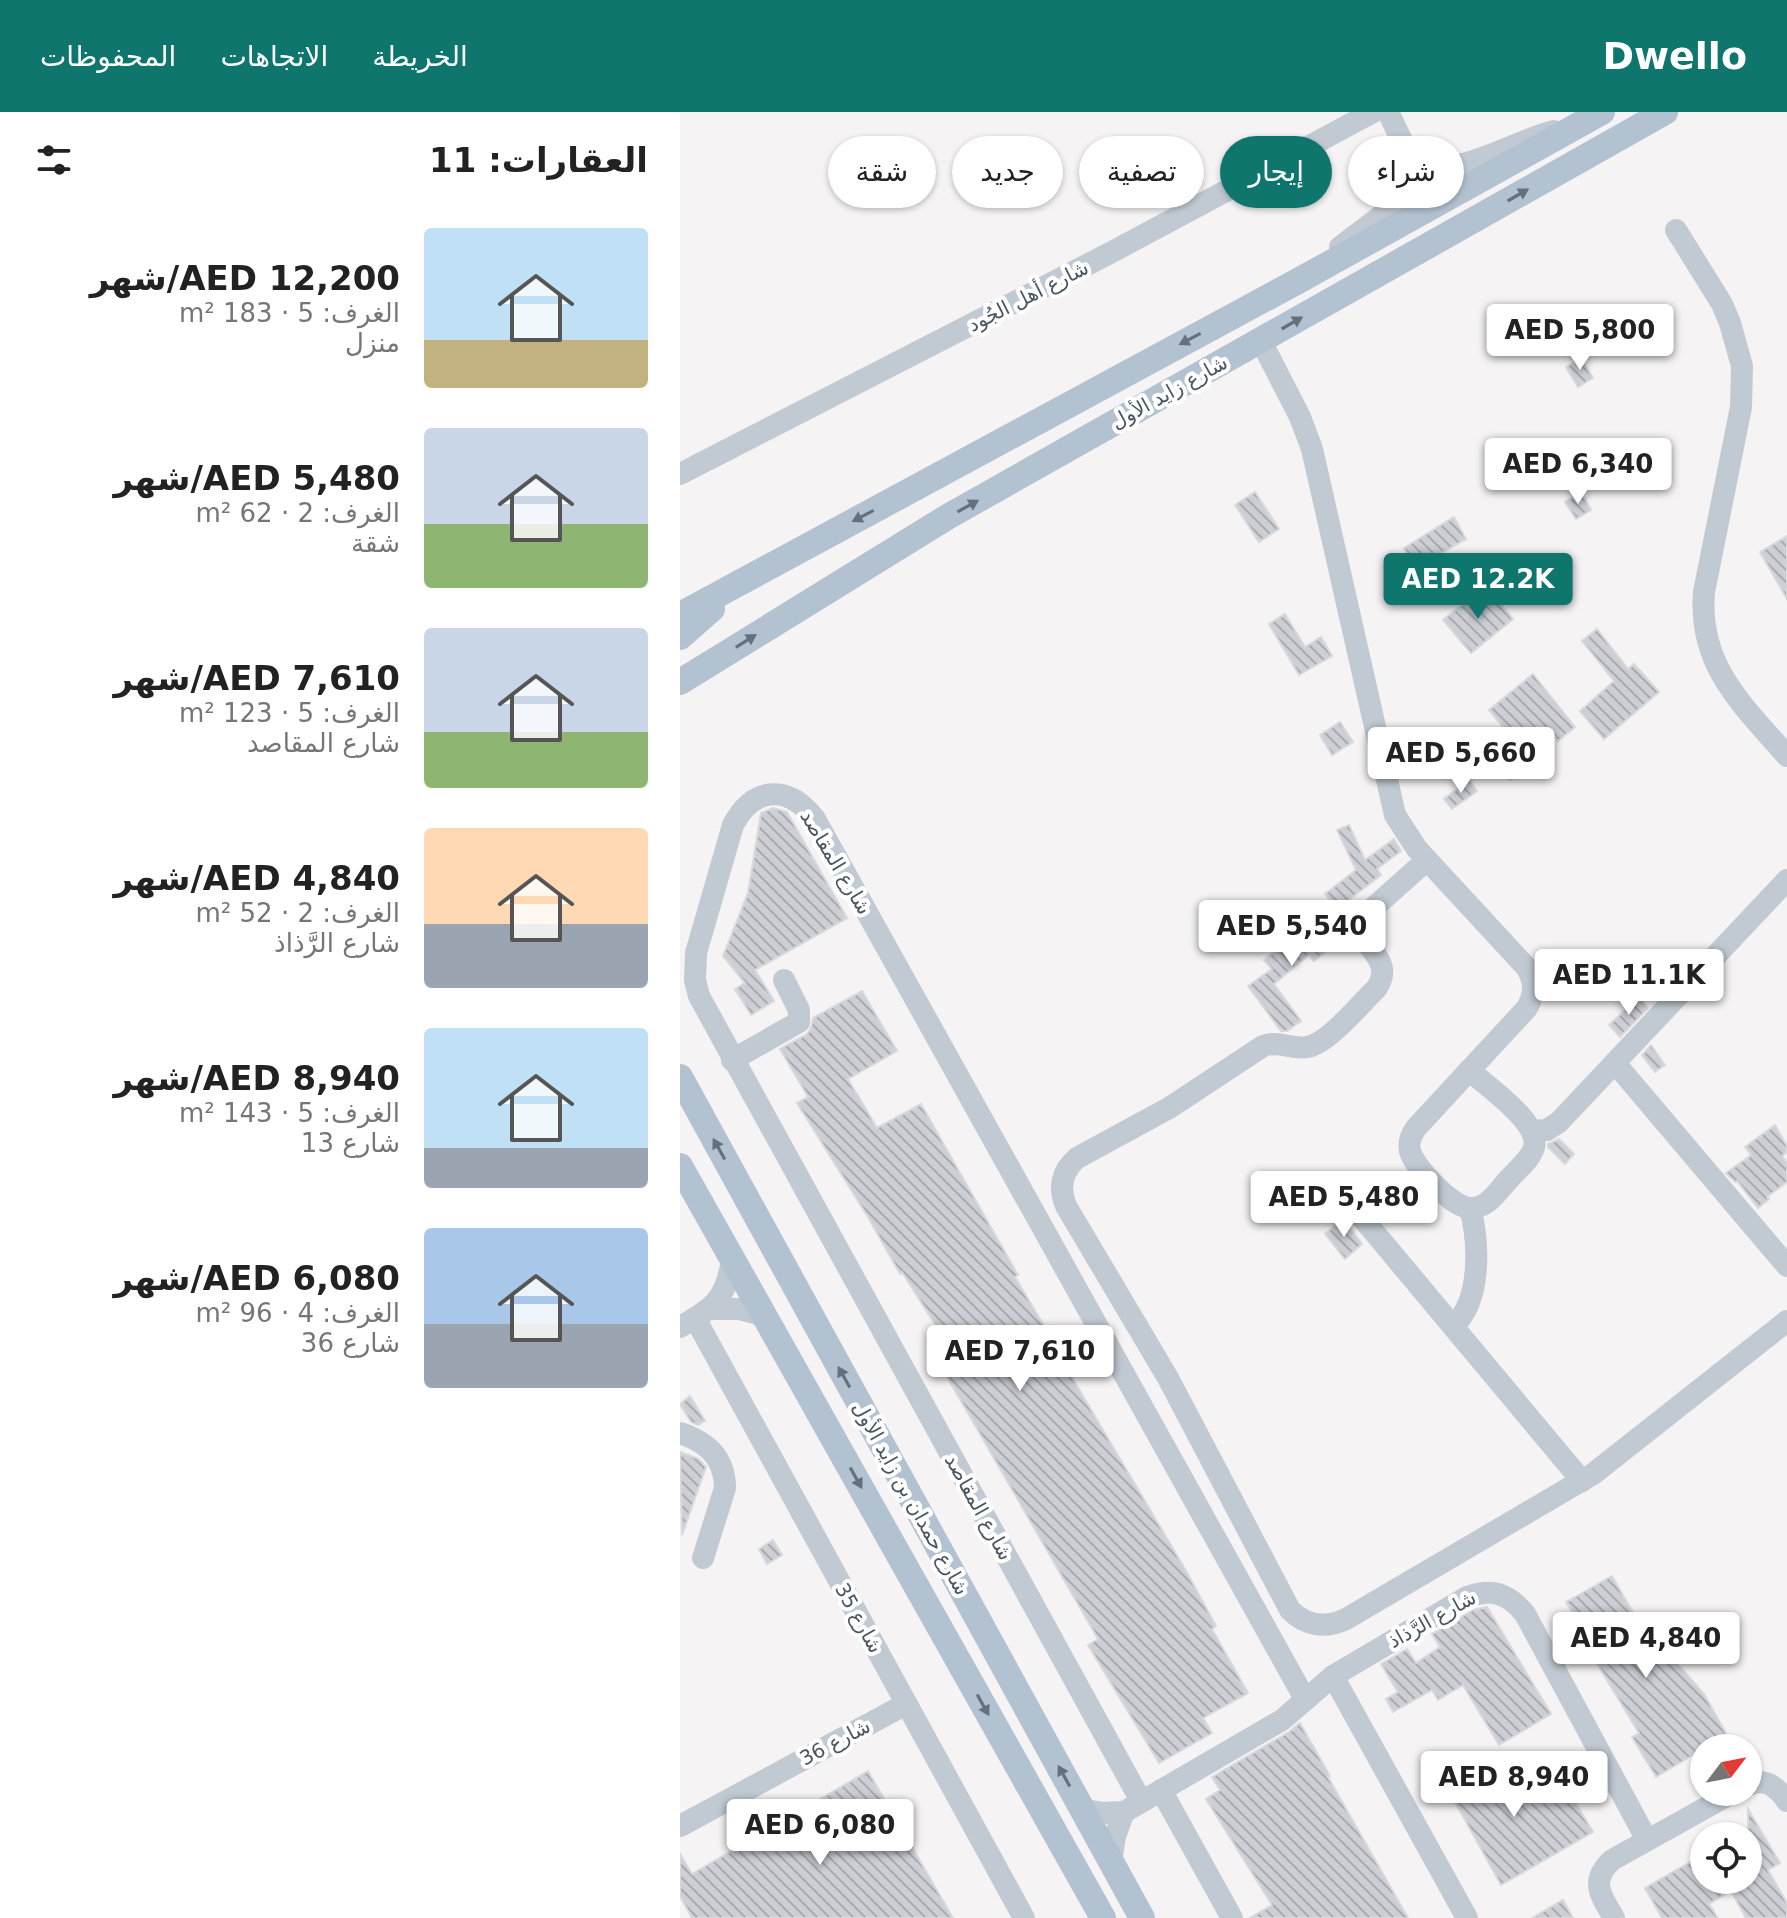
<!DOCTYPE html>
<html lang="ar">
<meta charset="utf-8">
<style>
:root{--surface:#fff;--page:#f6f6f6;--text:#222;--muted:#767676;--accent:#0f766e}
body{margin:0;font-family:"DejaVu Sans","Noto Naskh Arabic",sans-serif;background:var(--page);color:var(--text);direction:rtl;height:100vh;display:flex;flex-direction:column;font-size:30px;white-space:nowrap}
*{box-sizing:border-box;margin:0}
p{font-size:26px;color:var(--muted)}
.icon{flex:none;width:44px;height:44px;fill:none;stroke:currentColor;stroke-width:2;stroke-linecap:round;stroke-linejoin:round}
.map{position:relative;flex:1;overflow:hidden;direction:ltr}
.drawer{display:flex;flex-direction:column;background:var(--surface);width:680px}
.drawer>*{flex:none}
.guide{position:absolute;left:24px;top:24px;width:760px;height:72px;direction:rtl;display:flex;gap:16px}
.needle{width:52px;rotate:58deg}
.fabs{position:absolute;left:1010px;top:1622px;display:grid;gap:16px}
.fabs a{display:grid;place-items:center;width:72px;height:72px;border-radius:50%;background:var(--surface);box-shadow:0 2px 6px #0004;font-size:40px}
.price{position:absolute;translate:-50% -68px;padding:0 18px;border-radius:8px;background:#fff;color:#222;font-size:26px;line-height:52px;filter:drop-shadow(0 2px 4px #0008)}
.price::after{content:'';position:absolute;left:50%;top:48px;width:24px;height:18px;margin-left:-12px;background:inherit;clip-path:polygon(0 0,100% 0,50% 100%)}
.price.on{background:var(--accent);color:#fff}
ul{padding:0;list-style:none}
li{display:flex;align-items:center;gap:24px;height:200px;padding:0 32px}
li span{display:grid;place-items:center;flex:none;width:224px;height:160px;border-radius:8px;color:#555}
li>.icon{margin-inline-start:auto}
span .icon{width:96px;height:96px;fill:#fffc;stroke-width:1}
li b{font-size:34px}
h2{display:flex;justify-content:space-between;align-items:center;height:96px;padding:0 32px;font-size:34px}
.tag{padding:0 28px;border-radius:36px;background:var(--surface);box-shadow:0 2px 6px #0004;font-size:28px;line-height:72px}
.tag.on{background:var(--accent);color:#fff}
header{display:flex;align-items:center;gap:48px;box-sizing:border-box;height:112px;padding:0 40px;background:var(--accent);color:#fff}
header strong{font-size:38px}
nav{display:flex;gap:44px;margin-inline-start:auto;font-size:28px}
main{display:flex;flex:1;min-height:0}
.map>svg:first-child{display:block}
.building{fill:url(#building-back-hatch);stroke:#d7d9de;stroke-width:2}
.lines{fill:none;stroke-linecap:round;stroke-linejoin:round}
.minor{stroke:#c1cad2;stroke-width:22}
.major{stroke:#b3c2d1;stroke-width:26}
.oneway{fill:#64717d}
.labels{text-anchor:middle;dominant-baseline:central;stroke-width:8;stroke-linejoin:round;paint-order:stroke}
.street-label{font-size:20px;fill:#4a5661;stroke:#fff}
</style>
<header>
<strong>Dwello</strong>
<nav><a>الخريطة</a><a>الاتجاهات</a><a>المحفوظات</a></nav>
</header>
<main>
<div class="map">
<svg width="1107" height="1806" viewBox="0 0 1107 1806">
<defs>
<pattern id="building-back-hatch" width="6" height="6" patternUnits="userSpaceOnUse" patternTransform="scale(2)"><rect width="6" height="6" fill="#cdcfd5"/><path d="M-1 5l2 2M0 0l6 6M5-1l2 2" fill="none" stroke="#a8abb0"/></pattern>
</defs>
<rect width="100%" height="100%" fill="#f5f3f3"/>
<g class="building">
<polygon points="901,246 913,266 898,275 886,255"/>
<polygon points="575,380 599,417 579,430 555,393"/>
<polygon points="901,380 911,398 896,407 885,390"/>
<polygon points="774,405 786,427 735,456 724,436"/>
<polygon points="1107,424 1107,487 1080,440"/>
<polygon points="801,478 809,488 814,484 833,507 791,541 763,508"/>
<polygon points="605,502 625,535 641,525 652,544 619,563 589,512"/>
<polygon points="917,517 948,557 954,552 979,580 924,627 900,599 934,569 902,529"/>
<polygon points="853,562 895,615 878,629 871,619 851,636 858,645 830,668 813,648 835,630 809,598"/>
<polygon points="660,610 673,630 652,643 640,623"/>
<polygon points="789,668 797,679 772,697 764,687"/>
<polygon points="93,696 107,700 167,806 75,858 94,889 71,903 55,877 65,871 43,844 68,781 81,701"/>
<polygon points="669,713 685,748 714,727 721,739 697,757 701,763 657,797 645,782 676,758 657,718"/>
<polygon points="641,801 662,826 634,849 629,843 594,872 621,909 607,919 601,919 568,874 592,857 584,848"/>
<polygon points="182,879 217,939 168,967 197,1016 241,992 338,1163 335,1165 369,1222 367,1223 505,1457 536,1514 532,1517 568,1581 523,1606 532,1621 479,1651 408,1533 418,1527 247,1230 261,1222 222,1160 220,1162 188,1105 117,991 128,985 100,937 127,922 131,916 133,906"/>
<polygon points="959,885 968,896 940,925 929,913"/>
<polygon points="971,933 985,953 975,960 962,943"/>
<polygon points="1095,1013 1107,1034 1107,1040 1102,1044 1107,1051 1107,1070 1087,1085 1089,1087 1078,1096 1057,1069 1055,1070 1046,1061 1071,1043 1065,1035"/>
<polygon points="879,1027 894,1042 885,1052 868,1035 868,1032"/>
<polygon points="663,1107 682,1132 665,1147 645,1122"/>
<polygon points="10,1284 25,1309 18,1313 11,1310 0,1292"/>
<polygon points="0,1340 19,1347 26,1355 2,1423"/>
<polygon points="93,1428 102,1443 87,1452 79,1437"/>
<polygon points="932,1464 962,1516 965,1514 1024,1582 1047,1623 976,1665 952,1625 959,1621 913,1545 917,1543 886,1490"/>
<polygon points="807,1495 871,1602 819,1633 783,1573 758,1588 752,1578 713,1600 706,1587 718,1580 701,1552 727,1537 736,1551 760,1535 752,1522 793,1498"/>
<polygon points="620,1611 650,1664 648,1665 728,1806 570,1806 592,1793 526,1687 540,1678 532,1665 609,1620"/>
<polygon points="799,1640 831,1694 881,1666 913,1720 821,1773 760,1663"/>
<polygon points="188,1659 273,1806 12,1806 0,1784 0,1742 12,1762"/>
<polygon points="1068,1697 1100,1751 1088,1758 1107,1791 1107,1806 1066,1806 1051,1779 1029,1792 1038,1806 982,1806 965,1776 1024,1742 1024,1768 1068,1768"/>
<polygon points="883,1788 893,1806 852,1806"/>
</g>
<g class="lines">
<g class="minor">
<path d="M 708,0 C 715,13 722,33 732,44 C 764,77 838,26 874,19"/>
<path d="M 996,118 L 1042,192 L 1050,211 L 1062,254 L 1061,295 L 1024,480 C 1018,554 1062,592 1107,644"/>
<polyline points="660,135 718,91 727,77 733,45"/>
<path d="M 581,229 L 620,305 L 632,337 L 715,703 L 737,737 L 847,856 C 855,870 855,882 847,896 L 736,1016 C 731,1023 728,1030 730,1039 C 734,1055 773,1096 790,1096 C 807,1097 817,1080 828,1068 C 836,1059 851,1047 854,1035 C 860,1010 806,974 789,958"/>
<polyline points="0,362 430,141 693,0"/>
<path d="M 747,748 L 683,805 C 670,833 719,844 696,877 C 680,892 648,932 627,935 C 611,938 599,928 583,934 L 489,996 L 397,1046 C 382,1059 378,1075 386,1094 L 488,1266 L 610,1498 C 626,1514 645,1517 666,1507 L 913,1362 L 1107,1209"/>
<polyline points="52,948 119,910 119,898 104,868"/>
<polyline points="935,951 1107,1154"/>
<polyline points="853,1019 867,1018 879,1010 1107,768"/>
<polyline points="674,1096 902,1369"/>
<polyline points="32,1197 59,1197 85,1204"/>
<polyline points="15,1206 344,1806"/>
<path d="M 773,1214 C 802,1189 799,1130 790,1096"/>
<path d="M 0,1215 C 34,1196 47,1186 52,1146"/>
<path d="M 0,1321 C 27,1330 45,1346 45,1376 L 23,1446"/>
<polyline points="653,1564 787,1806"/>
<path d="M 1068,1673 C 1085,1665 1097,1675 1107,1689"/>
<polyline points="481,1678 552,1806"/>
<path d="M 461,1689 L 19,884 L 15,868 L 16,841 L 53,713 C 74,674 108,672 135,707 L 625,1587"/>
<path d="M 402,1698 L 423,1701 L 444,1700 L 602,1608 L 653,1564 L 787,1485 C 812,1476 828,1481 845,1502 L 967,1728"/>
<polyline points="0,1714 226,1592"/>
<polyline points="431,1750 435,1724 444,1700"/>
<path d="M 934,1806 C 921,1784 909,1769 932,1748 L 1054,1680"/>
</g>
<g class="major">
<polyline points="0,503 618,169 922,0"/>
<polyline points="0,525 32,497"/>
<polyline points="0,570 269,404 985,0"/>
<polyline points="0,965 462,1806"/>
<polyline points="0,1054 423,1806"/>
</g>
</g>
<defs><path id="oneway-solid" d="M-6-.8H1V-3.2L6.5 0L1 3.2V.8H-6Z" transform="scale(2)"/></defs>
<g class="oneway">
<use href="#oneway-solid" transform="translate(838 83) rotate(-30)"/>
<use href="#oneway-solid" transform="translate(612 211) rotate(-30)"/>
<use href="#oneway-solid" transform="translate(510 227) rotate(152)"/>
<use href="#oneway-solid" transform="translate(288 394) rotate(-29)"/>
<use href="#oneway-solid" transform="translate(183 404) rotate(152)"/>
<use href="#oneway-solid" transform="translate(66 529) rotate(-32)"/>
<use href="#oneway-solid" transform="translate(39 1037) rotate(-119)"/>
<use href="#oneway-solid" transform="translate(164 1265) rotate(-119)"/>
<use href="#oneway-solid" transform="translate(176 1366) rotate(61)"/>
<use href="#oneway-solid" transform="translate(303 1593) rotate(61)"/>
<use href="#oneway-solid" transform="translate(384 1664) rotate(-119)"/>
</g>
<g class="labels">
<g class="street-label">
<text transform="translate(348 184) rotate(-27)">شارع أهل الجُود</text>
<text transform="translate(489 280) rotate(-29)">شارع زايد الأول</text>
<text transform="translate(156 750) rotate(59)">شارع المقاصد</text>
<text transform="translate(231 1386) rotate(61)">شارع حمدان بن زايد الأول</text>
<text transform="translate(299 1395) rotate(61)">شارع المقاصد</text>
<text transform="translate(179 1506) rotate(61)">شارع 35</text>
<text transform="translate(752 1507) rotate(-29)">شارع الرَّذاذ</text>
<text transform="translate(155 1630) rotate(-28)">شارع 36</text>
</g>
</g>
</svg>
<div class="fabs">
<a><svg class="needle" viewBox="-14 -14 28 28"><path d="M0-13l5 13h-10z" fill="#e53935"/><path d="M0 13l5-13h-10z" fill="#767676"/></svg></a>
<a><svg class="icon" aria-label="locate" viewBox="0 0 24 24"><circle cx="12" cy="12" r="6"/><path d="M12 2v4M12 18v4M2 12h4M18 12h4"/></svg></a>
</div>
<b class="price" style="left:900px;top:260px">AED 5,800</b>
<b class="price" style="left:898px;top:394px">AED 6,340</b>
<b class="price on" style="left:798px;top:509px">AED 12.2K</b>
<b class="price" style="left:781px;top:683px">AED 5,660</b>
<b class="price" style="left:612px;top:856px">AED 5,540</b>
<b class="price" style="left:949px;top:905px">AED 11.1K</b>
<b class="price" style="left:664px;top:1127px">AED 5,480</b>
<b class="price" style="left:340px;top:1281px">AED 7,610</b>
<b class="price" style="left:966px;top:1568px">AED 4,840</b>
<b class="price" style="left:834px;top:1707px">AED 8,940</b>
<b class="price" style="left:140px;top:1755px">AED 6,080</b>
<div class="guide">
<a class="tag">شراء</a>
<a class="tag on">إيجار</a>
<a class="tag">تصفية</a>
<a class="tag">جديد</a>
<a class="tag">شقة</a>
</div>
</div>
<section class="drawer">
<h2>العقارات: 11<svg class="icon" aria-label="filters" viewBox="0 0 24 24"><path d="M4 7h16M4 17h16"/><circle cx="9" cy="7" r="2"/><circle cx="15" cy="17" r="2"/></svg></h2>
<ul>
<li><span style="background:linear-gradient(#bfe0f5 70%,#c2b280 0)"><svg class="icon" aria-label="home" viewBox="0 0 24 24"><path d="M3 11l9-7 9 7M6 9v11h12V9"/></svg></span><div><b>AED 12,200/شهر</b><p>الغرف: 5 · 183 m²</p><p>منزل</p></div></li>
<li><span style="background:linear-gradient(#c9d6e8 60%,#8fb573 0)"><svg class="icon" aria-label="home" viewBox="0 0 24 24"><path d="M3 11l9-7 9 7M6 9v11h12V9"/></svg></span><div><b>AED 5,480/شهر</b><p>الغرف: 2 · 62 m²</p><p>شقة</p></div></li>
<li><span style="background:linear-gradient(#c9d6e8 65%,#8fb573 0)"><svg class="icon" aria-label="home" viewBox="0 0 24 24"><path d="M3 11l9-7 9 7M6 9v11h12V9"/></svg></span><div><b>AED 7,610/شهر</b><p>الغرف: 5 · 123 m²</p><p>شارع المقاصد</p></div></li>
<li><span style="background:linear-gradient(#ffd9b3 60%,#9aa5b1 0)"><svg class="icon" aria-label="home" viewBox="0 0 24 24"><path d="M3 11l9-7 9 7M6 9v11h12V9"/></svg></span><div><b>AED 4,840/شهر</b><p>الغرف: 2 · 52 m²</p><p>شارع الرَّذاذ</p></div></li>
<li><span style="background:linear-gradient(#bfe0f5 75%,#9aa5b1 0)"><svg class="icon" aria-label="home" viewBox="0 0 24 24"><path d="M3 11l9-7 9 7M6 9v11h12V9"/></svg></span><div><b>AED 8,940/شهر</b><p>الغرف: 5 · 143 m²</p><p>شارع 13</p></div></li>
<li><span style="background:linear-gradient(#a9c7e8 60%,#9aa5b1 0)"><svg class="icon" aria-label="home" viewBox="0 0 24 24"><path d="M3 11l9-7 9 7M6 9v11h12V9"/></svg></span><div><b>AED 6,080/شهر</b><p>الغرف: 4 · 96 m²</p><p>شارع 36</p></div></li>
</ul>
</section>
</main>
